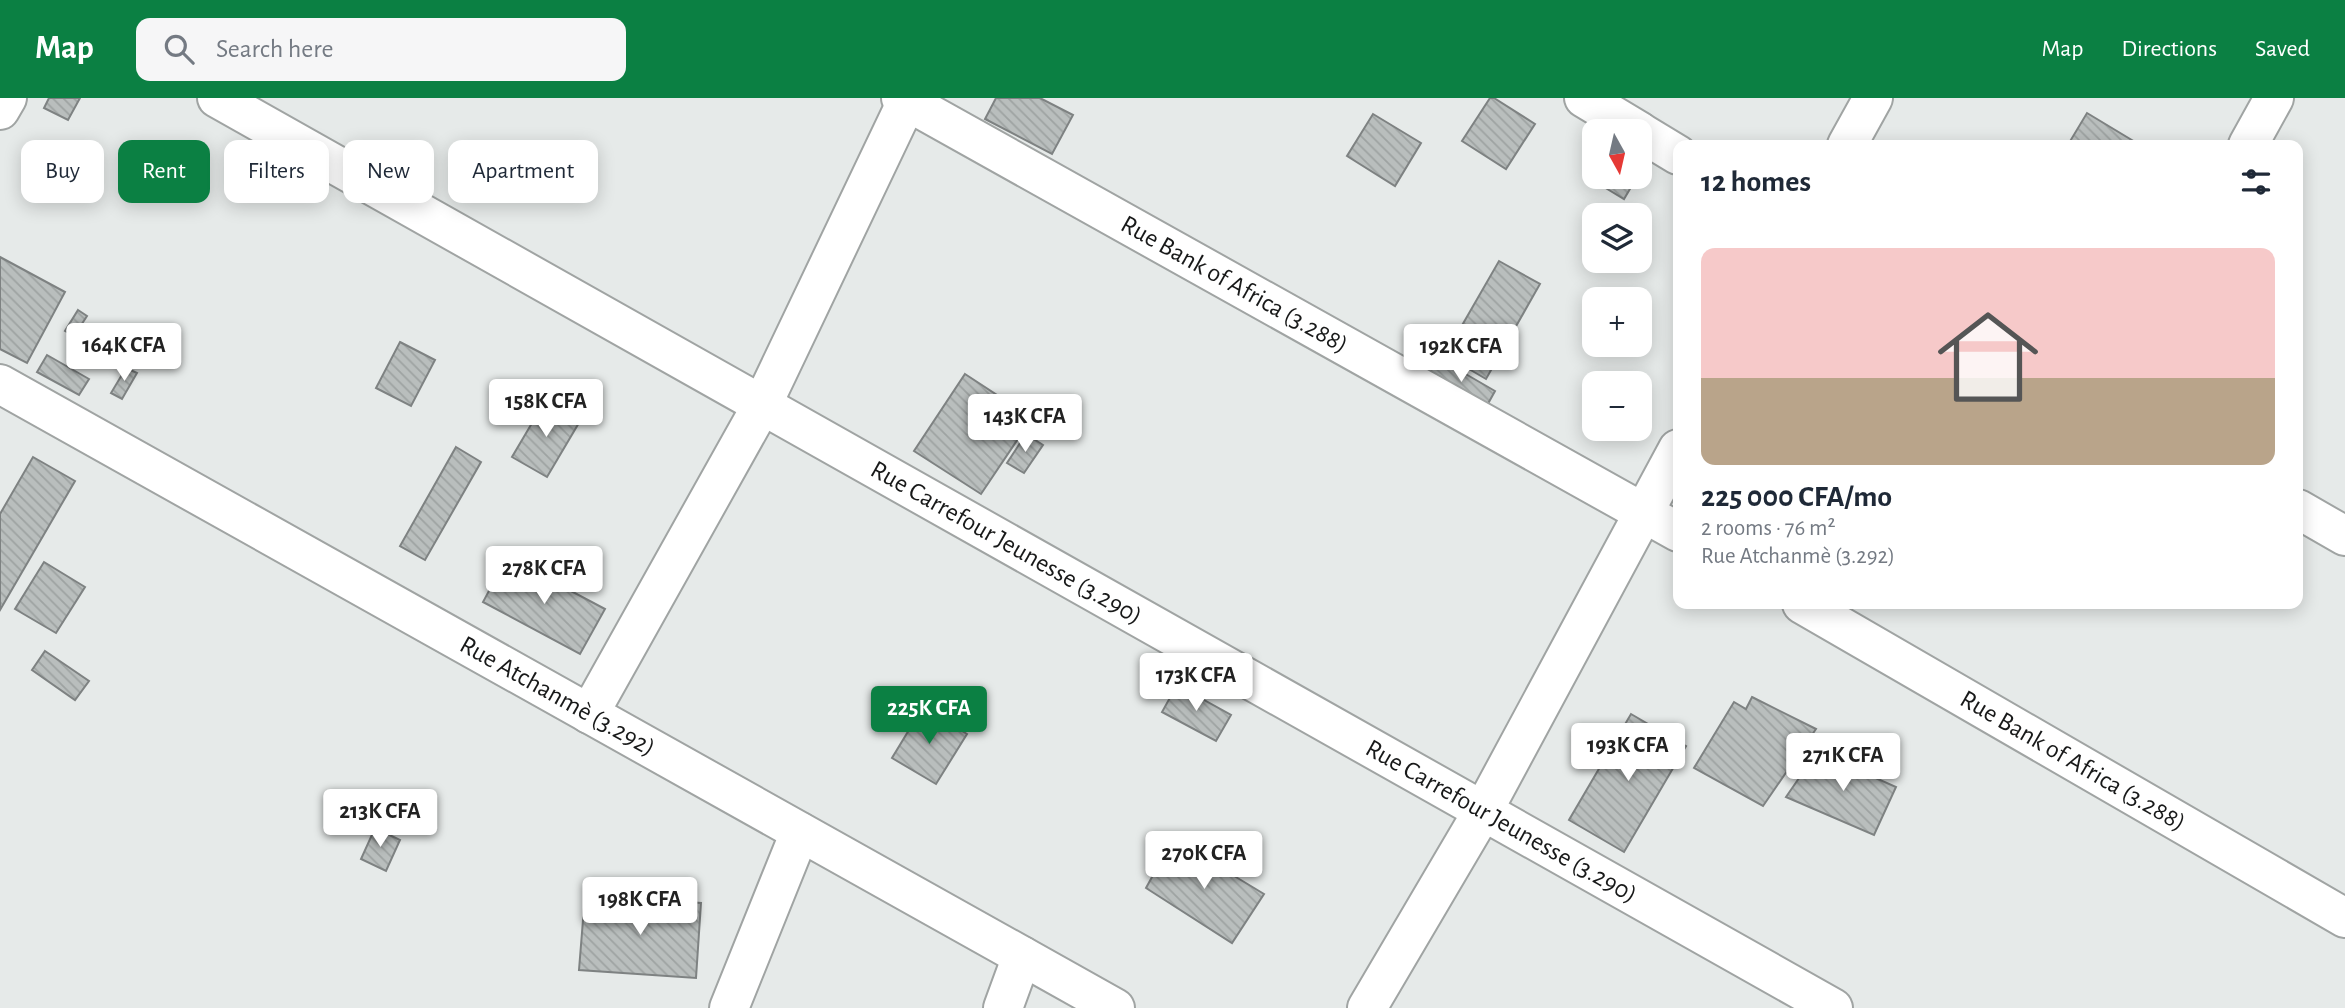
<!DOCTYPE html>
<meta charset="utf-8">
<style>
:root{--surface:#fff;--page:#f6f6f7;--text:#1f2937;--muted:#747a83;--accent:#0b8043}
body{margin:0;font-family:"Alegreya Sans",sans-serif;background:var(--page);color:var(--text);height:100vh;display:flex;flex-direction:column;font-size:26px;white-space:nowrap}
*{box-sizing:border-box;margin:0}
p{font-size:23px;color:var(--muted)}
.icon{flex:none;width:38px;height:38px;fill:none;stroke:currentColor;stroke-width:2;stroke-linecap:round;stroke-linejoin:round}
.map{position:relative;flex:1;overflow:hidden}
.side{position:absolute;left:1673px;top:42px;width:630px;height:469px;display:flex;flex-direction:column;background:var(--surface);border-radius:14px;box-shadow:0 4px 18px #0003}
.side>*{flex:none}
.banner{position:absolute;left:21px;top:42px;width:665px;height:63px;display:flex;gap:14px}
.needle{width:46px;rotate:172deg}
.tools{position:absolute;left:1582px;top:21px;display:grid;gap:14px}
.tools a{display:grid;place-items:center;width:70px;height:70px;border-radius:14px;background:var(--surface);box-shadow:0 4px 18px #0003;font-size:35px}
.price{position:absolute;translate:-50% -60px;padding:0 16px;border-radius:7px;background:#fff;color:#222;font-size:23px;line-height:46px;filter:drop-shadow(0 2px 4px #0008)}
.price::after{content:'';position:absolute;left:50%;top:42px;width:21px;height:16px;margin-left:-10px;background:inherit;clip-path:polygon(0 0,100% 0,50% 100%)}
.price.on{background:var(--accent);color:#fff}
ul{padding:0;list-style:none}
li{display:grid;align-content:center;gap:14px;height:371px;padding:0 28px}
li span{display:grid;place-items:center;height:217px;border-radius:14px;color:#555}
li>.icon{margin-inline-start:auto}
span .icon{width:126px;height:126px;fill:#fffc;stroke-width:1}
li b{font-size:30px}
h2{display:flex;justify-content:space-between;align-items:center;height:84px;padding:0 28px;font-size:30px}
.chip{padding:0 24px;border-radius:14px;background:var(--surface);box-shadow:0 4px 18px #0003;font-size:24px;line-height:63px}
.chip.on{background:var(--accent);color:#fff}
header{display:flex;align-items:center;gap:42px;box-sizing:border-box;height:98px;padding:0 35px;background:var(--accent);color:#fff}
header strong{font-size:33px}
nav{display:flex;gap:38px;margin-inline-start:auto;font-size:24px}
.search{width:490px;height:63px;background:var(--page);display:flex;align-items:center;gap:18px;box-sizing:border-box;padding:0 24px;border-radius:14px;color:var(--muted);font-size:26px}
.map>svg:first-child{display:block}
.building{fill:url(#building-back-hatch);stroke:#7e8282;stroke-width:2}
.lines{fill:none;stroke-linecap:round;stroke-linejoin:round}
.minor-casing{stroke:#a0a4a3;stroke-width:42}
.minor{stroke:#fff;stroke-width:38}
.labels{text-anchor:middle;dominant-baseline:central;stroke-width:5;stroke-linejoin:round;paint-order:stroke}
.street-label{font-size:26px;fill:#181919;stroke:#f3f8f7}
</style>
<header>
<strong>Map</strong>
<div class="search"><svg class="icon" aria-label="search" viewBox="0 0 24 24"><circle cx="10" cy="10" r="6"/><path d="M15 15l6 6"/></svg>Search here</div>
<nav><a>Map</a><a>Directions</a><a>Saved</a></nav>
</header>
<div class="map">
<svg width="2345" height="910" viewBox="0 0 2345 910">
<defs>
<pattern id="building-back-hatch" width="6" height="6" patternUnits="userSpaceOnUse" patternTransform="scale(1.75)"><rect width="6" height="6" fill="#b9bebd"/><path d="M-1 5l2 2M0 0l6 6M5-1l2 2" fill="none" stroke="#9ea3a2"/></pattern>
</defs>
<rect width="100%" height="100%" fill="#e6eae9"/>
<g class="building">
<polygon points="49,0 80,0 68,22 44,10"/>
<polygon points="996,0 1040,0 1073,17 1052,56 985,21"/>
<polygon points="1490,0 1494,0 1535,26 1506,71 1462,43"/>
<polygon points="2087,15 2140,47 2073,47 2069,45"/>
<polygon points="1373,16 1421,45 1395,88 1347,58"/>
<polygon points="1611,79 1637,79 1624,101 1604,89"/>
<polygon points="0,159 65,194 27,265 0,251"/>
<polygon points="1499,163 1540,186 1486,281 1445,257"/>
<polygon points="78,212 87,218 74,238 65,233"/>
<polygon points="97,231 118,245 103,266 82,252"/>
<polygon points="400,244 435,262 411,308 376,290"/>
<polygon points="47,257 89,281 79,297 37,274"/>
<polygon points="1438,260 1495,293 1485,311 1428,278"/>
<polygon points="126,270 137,275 122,301 111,295"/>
<polygon points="965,276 1032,320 981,396 914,353"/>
<polygon points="545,303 580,323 547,379 512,359"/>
<polygon points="1026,336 1043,347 1024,375 1007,365"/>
<polygon points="456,349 481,364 425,462 400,448"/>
<polygon points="33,359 75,383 0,512 0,416"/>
<polygon points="507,459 605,511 580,556 483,504"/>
<polygon points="44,464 85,489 56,535 15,511"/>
<polygon points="45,553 89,583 75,602 32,572"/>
<polygon points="1177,587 1231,617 1216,643 1162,614"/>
<polygon points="1752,599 1816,631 1763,708 1694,670 1734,604 1746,611"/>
<polygon points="923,609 967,636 936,686 892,660"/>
<polygon points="1631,616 1686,648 1624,754 1569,722"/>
<polygon points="1817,654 1896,689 1874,737 1786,699"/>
<polygon points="375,730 400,742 386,773 361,761"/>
<polygon points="1173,741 1264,796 1232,845 1146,790"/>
<polygon points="585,797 701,805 696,880 579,872"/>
</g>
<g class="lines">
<defs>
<g id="minor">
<path id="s1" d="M 217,0 L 1833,910"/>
<path id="s2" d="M 901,0 L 1678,434"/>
<polyline points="1584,0 1639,33"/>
<polyline points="0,12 7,0"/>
<polyline points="1640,34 1678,57"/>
<polyline points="1847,47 1873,0"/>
<polyline points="2248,47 2274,0"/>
<path id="s3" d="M 0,286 L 1115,910"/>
<polyline points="2298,411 2345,438"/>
<path id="s4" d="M 1802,506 L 2345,820"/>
<polyline points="589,616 762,307 907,3"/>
<polyline points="729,910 800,734"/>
<polyline points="1003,910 1022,858"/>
<polyline points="1367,910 1483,713 1678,351"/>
</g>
</defs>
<use href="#minor" class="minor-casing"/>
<use href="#minor" class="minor"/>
</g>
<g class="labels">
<g class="street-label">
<text stroke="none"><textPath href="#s2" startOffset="382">Rue Bank of Africa (3.288)</textPath></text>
<text stroke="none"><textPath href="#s1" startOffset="906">Rue Carrefour Jeunesse (3.290)</textPath></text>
<text stroke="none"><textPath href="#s3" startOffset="639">Rue Atchanmè (3.292)</textPath></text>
<text stroke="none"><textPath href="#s4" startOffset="313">Rue Bank of Africa (3.288)</textPath></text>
<text stroke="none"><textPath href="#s1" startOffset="1474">Rue Carrefour Jeunesse (3.290)</textPath></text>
</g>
</g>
</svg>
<div class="tools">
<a><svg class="needle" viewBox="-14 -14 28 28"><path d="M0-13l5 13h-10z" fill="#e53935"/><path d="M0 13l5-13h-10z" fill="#747a83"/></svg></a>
<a><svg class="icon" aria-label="layers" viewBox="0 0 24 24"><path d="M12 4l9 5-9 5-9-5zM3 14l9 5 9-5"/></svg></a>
<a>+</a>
<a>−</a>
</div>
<b class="price" style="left:124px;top:285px">164K CFA</b>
<b class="price" style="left:1461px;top:286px">192K CFA</b>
<b class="price" style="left:546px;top:341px">158K CFA</b>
<b class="price" style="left:1025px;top:356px">143K CFA</b>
<b class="price" style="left:544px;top:508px">278K CFA</b>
<b class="price" style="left:1196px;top:615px">173K CFA</b>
<b class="price on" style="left:929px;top:648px">225K CFA</b>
<b class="price" style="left:1628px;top:685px">193K CFA</b>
<b class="price" style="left:1843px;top:695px">271K CFA</b>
<b class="price" style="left:380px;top:751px">213K CFA</b>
<b class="price" style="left:1204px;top:793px">270K CFA</b>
<b class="price" style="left:640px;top:839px">198K CFA</b>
<div class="banner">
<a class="chip">Buy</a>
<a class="chip on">Rent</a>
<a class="chip">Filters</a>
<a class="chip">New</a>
<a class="chip">Apartment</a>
</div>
<section class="side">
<h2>12 homes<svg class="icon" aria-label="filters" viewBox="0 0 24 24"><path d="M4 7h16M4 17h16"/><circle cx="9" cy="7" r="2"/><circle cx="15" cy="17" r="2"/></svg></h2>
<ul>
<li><span style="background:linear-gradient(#f6c9c9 60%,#b9a48a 0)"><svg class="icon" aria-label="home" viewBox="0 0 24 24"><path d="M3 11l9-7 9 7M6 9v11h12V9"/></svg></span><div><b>225 000 CFA/mo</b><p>2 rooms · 76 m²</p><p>Rue Atchanmè (3.292)</p></div></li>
</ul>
</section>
</div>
